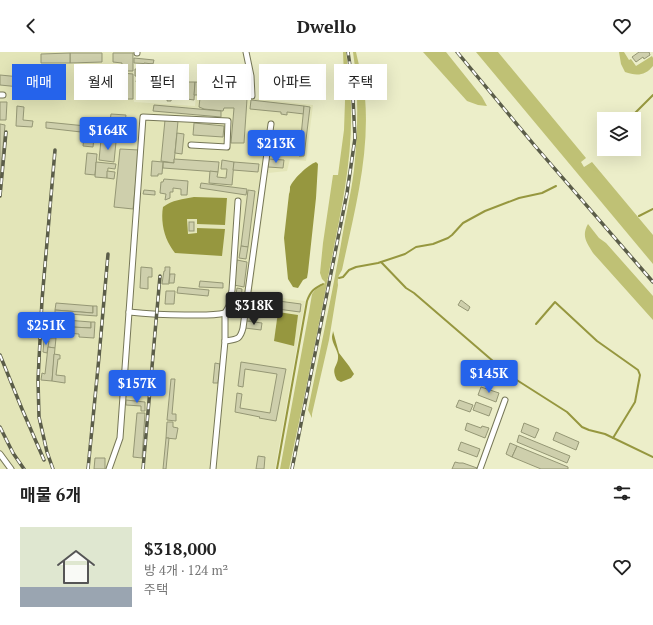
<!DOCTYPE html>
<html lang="ko">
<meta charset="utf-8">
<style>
:root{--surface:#fff;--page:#f2f2f2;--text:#222;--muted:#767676;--accent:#2563eb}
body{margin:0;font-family:"PT Serif","Noto Sans KR",serif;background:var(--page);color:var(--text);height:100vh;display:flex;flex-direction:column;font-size:15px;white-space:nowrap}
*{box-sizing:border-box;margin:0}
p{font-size:13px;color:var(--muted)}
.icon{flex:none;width:22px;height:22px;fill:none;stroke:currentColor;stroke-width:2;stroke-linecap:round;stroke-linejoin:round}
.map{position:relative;height:417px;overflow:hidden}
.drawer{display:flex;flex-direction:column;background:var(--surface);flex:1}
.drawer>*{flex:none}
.hud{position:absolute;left:12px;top:12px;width:400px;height:36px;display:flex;gap:8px}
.tools{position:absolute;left:597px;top:60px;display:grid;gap:8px}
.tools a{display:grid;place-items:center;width:44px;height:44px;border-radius:0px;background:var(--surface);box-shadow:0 4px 16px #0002;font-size:20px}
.price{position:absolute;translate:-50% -34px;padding:0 9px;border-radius:4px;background:var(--accent);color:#fff;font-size:13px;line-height:26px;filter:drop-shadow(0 1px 2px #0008)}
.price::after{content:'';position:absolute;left:50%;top:24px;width:12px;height:9px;margin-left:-6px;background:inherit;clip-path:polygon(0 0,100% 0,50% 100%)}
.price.selected{background:#222;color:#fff}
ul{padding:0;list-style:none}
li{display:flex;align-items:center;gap:12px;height:100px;padding:0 20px}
li span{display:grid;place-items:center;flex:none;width:112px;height:80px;border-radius:0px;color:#555}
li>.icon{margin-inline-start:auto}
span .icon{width:48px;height:48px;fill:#fffc;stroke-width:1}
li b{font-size:17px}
h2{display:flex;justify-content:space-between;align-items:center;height:48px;padding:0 20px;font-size:17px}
.chip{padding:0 14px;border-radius:0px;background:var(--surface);box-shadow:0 4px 16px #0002;font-size:14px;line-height:36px}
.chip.selected{background:var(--accent);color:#fff}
header{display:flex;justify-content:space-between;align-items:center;height:52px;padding:0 20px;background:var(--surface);font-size:18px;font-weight:600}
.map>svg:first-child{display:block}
.built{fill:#e3e5b8}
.green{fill:#bfc175}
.water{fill:#96973f}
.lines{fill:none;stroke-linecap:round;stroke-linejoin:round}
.stream{stroke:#96973f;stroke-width:2}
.building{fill:#cecfac;stroke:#959775}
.minor-casing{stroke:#767757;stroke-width:7}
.minor{stroke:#fff;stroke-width:5}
.rail-casing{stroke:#5b5d49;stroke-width:3.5}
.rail{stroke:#fff;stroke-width:2;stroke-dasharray:6;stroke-linecap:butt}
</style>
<header><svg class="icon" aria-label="back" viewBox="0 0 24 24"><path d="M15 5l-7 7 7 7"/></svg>Dwello<svg class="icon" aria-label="heart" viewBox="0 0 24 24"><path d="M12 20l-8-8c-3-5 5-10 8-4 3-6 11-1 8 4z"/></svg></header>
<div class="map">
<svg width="653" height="417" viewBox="0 0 653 417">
<rect width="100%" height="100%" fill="#eceec9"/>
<polygon class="built" points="0,0 135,0 135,3 133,4 134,50 195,54 196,44 206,43 250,46 313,53 306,109 290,107 287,119 268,121 252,242 305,249 275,417 0,417"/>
<g class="green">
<path d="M 343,0 L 346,0 C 348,18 351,36 351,54 C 353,115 337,176 326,236 C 314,297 302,357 289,417 L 280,417 L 309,260 L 312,242 L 315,238 L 324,232 L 325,230 L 322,227 L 320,221 L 323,191 L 333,123 L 338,123 L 344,78 L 345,49 Z"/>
<path d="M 353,0 L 356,0 C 359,14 364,31 365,45 C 370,104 354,161 342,218 C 339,223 337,226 338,233 L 329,288 L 312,362 L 312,366 L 308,358 C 319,303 331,248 341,192 C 345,167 351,142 354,118 C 358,78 359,39 353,0 Z"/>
<polygon points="423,0 446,0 482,45 487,54 478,53 467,49"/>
<polygon points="476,0 498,0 586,106 581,110 584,115 592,110 653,183 653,212"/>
<path d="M 619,0 L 624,0 L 629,8 L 631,7 L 636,14 L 652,4 L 653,6 L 653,14 C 645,24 636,24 625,20 L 621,12 Z"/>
<path d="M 588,172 L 599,186 L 606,191 L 653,244 L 653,268 L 593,201 C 587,191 581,184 588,172 Z"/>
</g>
<g class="water">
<path d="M 316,110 L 318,112 L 316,146 L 308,220 L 307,226 L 303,228 L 298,236 L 293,235 L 288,227 L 284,186 L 289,142 C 290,140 290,137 290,135 C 293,127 308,113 316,110 Z"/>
<path d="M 194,145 L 227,146 L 225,173 L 197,172 L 197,167 L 187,167 L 188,182 L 197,181 L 197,176 L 225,177 L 222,204 L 175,201 C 172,197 170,194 168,190 C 163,180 161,166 163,155 C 172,148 183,147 194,145 Z"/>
<polygon points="278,260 298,263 294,294 274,289"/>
<path d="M 333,279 L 339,301 L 349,314 L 354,322 L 351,326 L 341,330 L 337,328 C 330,314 339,315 338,303 C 337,297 332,291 332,285 C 332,283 333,281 333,279 Z"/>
</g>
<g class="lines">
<g class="stream">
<polyline points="629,67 653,43"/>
<polyline points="601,98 604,94"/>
<polyline points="639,164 653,157"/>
<polyline points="381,210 406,236 414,241 508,322"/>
<polyline points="339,226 343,225 349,218 356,215 378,211 405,202 416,195 433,192 448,186 452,183 463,171 485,159 519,146 542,141 556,134"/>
<polyline points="536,272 555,250 597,289 638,318 640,323 635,350 613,386"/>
<polyline points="512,325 567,360 582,375 589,378 605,382 653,405"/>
<path d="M 277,417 L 307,249 C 311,238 314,237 323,232"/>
</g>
</g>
<g class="building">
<polygon points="639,0 649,0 650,3 644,7 643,5 636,10 632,5"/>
<polygon points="70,1 102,1 102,10 70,11"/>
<polygon points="70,1 70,11 41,11 41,2"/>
<polygon points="113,1 133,1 133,19 121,19 122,11 113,10"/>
<polygon points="134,6 154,8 153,12 134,11"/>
<polygon points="144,11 153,12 153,18 143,18"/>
<polygon points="135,17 153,18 152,25 135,24"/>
<polygon points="122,21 133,22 133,47 121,47"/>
<polygon points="0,23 41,27 40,37 0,33"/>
<polygon points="137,26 143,26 142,45 137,44 138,30 136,30"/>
<polygon points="143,30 161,31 160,40 142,39"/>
<polygon points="187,30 195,30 194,48 187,47 184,46 184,45 179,45 179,44 172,43 171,49 167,49 168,43 160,43 161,33 175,33 176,31 187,31"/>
<polygon points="195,30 234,32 233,41 224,41 224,44 219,43 219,40 216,40 216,43 204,43 204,39 201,39 200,43 194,43"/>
<polygon points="234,32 245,33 245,35 249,35 248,41 244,41 244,42 233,41"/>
<polygon points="208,44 247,47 244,91 231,91 234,56 224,56 223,59 204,57 199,55 200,46 207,47"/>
<polygon points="251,48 304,54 304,62 287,60 287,63 281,62 281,60 250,57"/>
<polygon points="0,50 7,50 6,68 0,68"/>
<polygon points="154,53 221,59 221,65 153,59"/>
<polygon points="17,54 24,55 23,68 33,69 32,75 16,74"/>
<polygon points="304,54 310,55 304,104 299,104"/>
<polygon points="111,62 126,63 125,70 110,69"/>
<polygon points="165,68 178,69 174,111 161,109"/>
<polygon points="103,69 109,69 108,74 118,75 117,83 102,82"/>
<polygon points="46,70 86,74 85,84 81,84 81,80 46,76"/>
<polygon points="194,71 224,74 223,85 193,83"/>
<polygon points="0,72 5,73 0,125"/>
<polygon points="177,81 184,82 182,102 175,101"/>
<polygon points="84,85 94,86 93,95 83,94"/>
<polygon points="101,88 116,90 114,110 99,108"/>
<polygon points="120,97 139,98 133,157 114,155"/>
<polygon points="87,101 97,102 95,123 85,122"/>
<polygon points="174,107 219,110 218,120 163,116 163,110 174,111"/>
<polygon points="269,107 284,108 283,116 268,115"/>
<polygon points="222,108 234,110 232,133 209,131 210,119 218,120 217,125 226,126 227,117 221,117"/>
<polygon points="152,109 163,110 162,122 158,122 158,124 151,124"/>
<polygon points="96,110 116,112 115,117 108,116 107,126 95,125"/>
<polygon points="234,110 259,112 258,120 233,118"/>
<polygon points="107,119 115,120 114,127 107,126"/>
<polygon points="164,127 188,129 187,143 181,143 181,137 173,136 173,140 170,140 170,146 165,148 166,142 160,141 161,130 163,130"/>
<polygon points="201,131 247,137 246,143 200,136"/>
<polygon points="144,138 155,139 155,143 143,142"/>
<polygon points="248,138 255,139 248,195 241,194"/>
<rect x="189" y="170" width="5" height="9"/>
<polygon points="241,194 248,195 246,207 239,206"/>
<polygon points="237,208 247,210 244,235 234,233"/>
<polygon points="141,215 152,216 152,225 148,225 148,237 140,236"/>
<polygon points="165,215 170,215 169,232 162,232 163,225 164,219 165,219"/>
<polygon points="170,222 175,222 174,231 169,231"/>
<polygon points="200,229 223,231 223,236 199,235"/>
<polygon points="178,235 209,238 208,244 177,241"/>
<polygon points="237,236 242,237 241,250 235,249"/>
<polygon points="166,239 175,239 174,252 165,252"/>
<polygon points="271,248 301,252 300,260 270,256"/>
<polygon points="461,248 470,255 468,259 458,253"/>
<polygon points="249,249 270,252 269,256 248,253"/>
<polygon points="56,251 93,254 93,261 55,258"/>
<polygon points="248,253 252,254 250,269 246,269"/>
<polygon points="93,254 97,254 97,264 55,261 55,258 93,261"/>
<polygon points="54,267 91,270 91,276 53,274"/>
<polygon points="246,269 262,271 261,278 245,276"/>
<polygon points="91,270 95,270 94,286 79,285 79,282 53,280 53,274 91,276"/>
<polygon points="49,286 56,286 55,296 48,295"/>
<polygon points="44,288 49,289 47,301 43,300"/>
<polygon points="48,295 55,296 52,329 41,328 42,321 45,322"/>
<polygon points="54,302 60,303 60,307 58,307 56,323 65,324 65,331 52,329"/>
<polygon points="241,310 286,317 276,369 259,366 260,365 235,360 237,341 242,342 240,356 270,361 277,322 245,317 243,335 238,334"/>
<polygon points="215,311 220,312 218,331 213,331"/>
<polygon points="171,327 175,327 172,362 176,362 176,369 167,368"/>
<polygon points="481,335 499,341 496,350 478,343"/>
<polygon points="126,348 145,350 145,359 141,359 141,354 126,353"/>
<polygon points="459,348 473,353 470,360 456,355"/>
<polygon points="476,350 492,356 489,364 473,358"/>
<polygon points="137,361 145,361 142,406 133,405"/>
<polygon points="167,370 173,370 173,375 178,376 176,387 166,386"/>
<polygon points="467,371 481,376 482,374 489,376 485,386 465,378"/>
<polygon points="524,371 539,377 535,386 521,380"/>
<polygon points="556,380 579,390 576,398 553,388"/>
<polygon points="519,383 570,404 567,411 517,390"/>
<polygon points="166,386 169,386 166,417 163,417"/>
<polygon points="461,390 480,397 477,405 458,398"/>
<polygon points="510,391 517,394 512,405 506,402"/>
<polygon points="517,394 568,415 568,417 541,417 512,405"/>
<polygon points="258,404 265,405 264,417 256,417"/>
<polygon points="95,406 105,406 105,417 94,417"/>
<polygon points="455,410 459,411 463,411 477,416 476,417 452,417"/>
</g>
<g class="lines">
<defs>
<g id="minor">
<polyline points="137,0 137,1"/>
<polyline points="246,0 251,24 252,44"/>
<polyline points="0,43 3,43"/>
<path d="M 129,260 C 147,262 166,263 185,263 C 198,263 212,264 225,261"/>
<path d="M 225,289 C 237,287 240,288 243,276 L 271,72"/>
<polyline points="0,402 11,417"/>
<polyline points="109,417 120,386 143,65 228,69 227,95 191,93"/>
<polyline points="213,417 225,289 225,261 229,254 232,238 238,149"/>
<polyline points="480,417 505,348"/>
</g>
</defs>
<use href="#minor" class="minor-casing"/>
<use href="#minor" class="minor"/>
<defs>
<g id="rail">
<polyline points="457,0 535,94 653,230"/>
<polyline points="0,144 6,80"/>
<polyline points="0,303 22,357 44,408"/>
<polyline points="0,375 13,401 24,417"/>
<polyline points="53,417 47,400 39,365 38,328 42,248 55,98"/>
<polyline points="88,417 99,305 108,202"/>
<polyline points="143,417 160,224"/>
<polyline points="292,417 347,141 355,86 352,27 348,0"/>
</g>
</defs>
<use href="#rail" class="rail-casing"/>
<use href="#rail" class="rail"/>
</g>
</svg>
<div class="tools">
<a><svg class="icon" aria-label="layers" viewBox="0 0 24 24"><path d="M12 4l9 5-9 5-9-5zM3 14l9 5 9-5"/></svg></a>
</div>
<b class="price" style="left:108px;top:99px">$164K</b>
<b class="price" style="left:276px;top:112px">$213K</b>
<b class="price selected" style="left:254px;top:274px">$318K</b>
<b class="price" style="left:46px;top:294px">$251K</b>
<b class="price" style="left:489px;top:342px">$145K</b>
<b class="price" style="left:137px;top:352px">$157K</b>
<div class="hud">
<a class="chip selected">매매</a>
<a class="chip">월세</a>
<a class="chip">필터</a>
<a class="chip">신규</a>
<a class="chip">아파트</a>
<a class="chip">주택</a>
</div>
</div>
<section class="drawer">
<h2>매물 6개<svg class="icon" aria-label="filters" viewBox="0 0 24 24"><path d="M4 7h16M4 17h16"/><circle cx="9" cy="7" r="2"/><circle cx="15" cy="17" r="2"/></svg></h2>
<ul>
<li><span style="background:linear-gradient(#dfe7d0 75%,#9aa5b1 0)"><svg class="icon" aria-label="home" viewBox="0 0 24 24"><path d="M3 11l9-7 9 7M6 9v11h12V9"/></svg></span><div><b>$318,000</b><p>방 4개 · 124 m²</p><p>주택</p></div><svg class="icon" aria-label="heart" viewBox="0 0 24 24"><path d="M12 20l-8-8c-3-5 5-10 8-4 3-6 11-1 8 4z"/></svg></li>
</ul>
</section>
